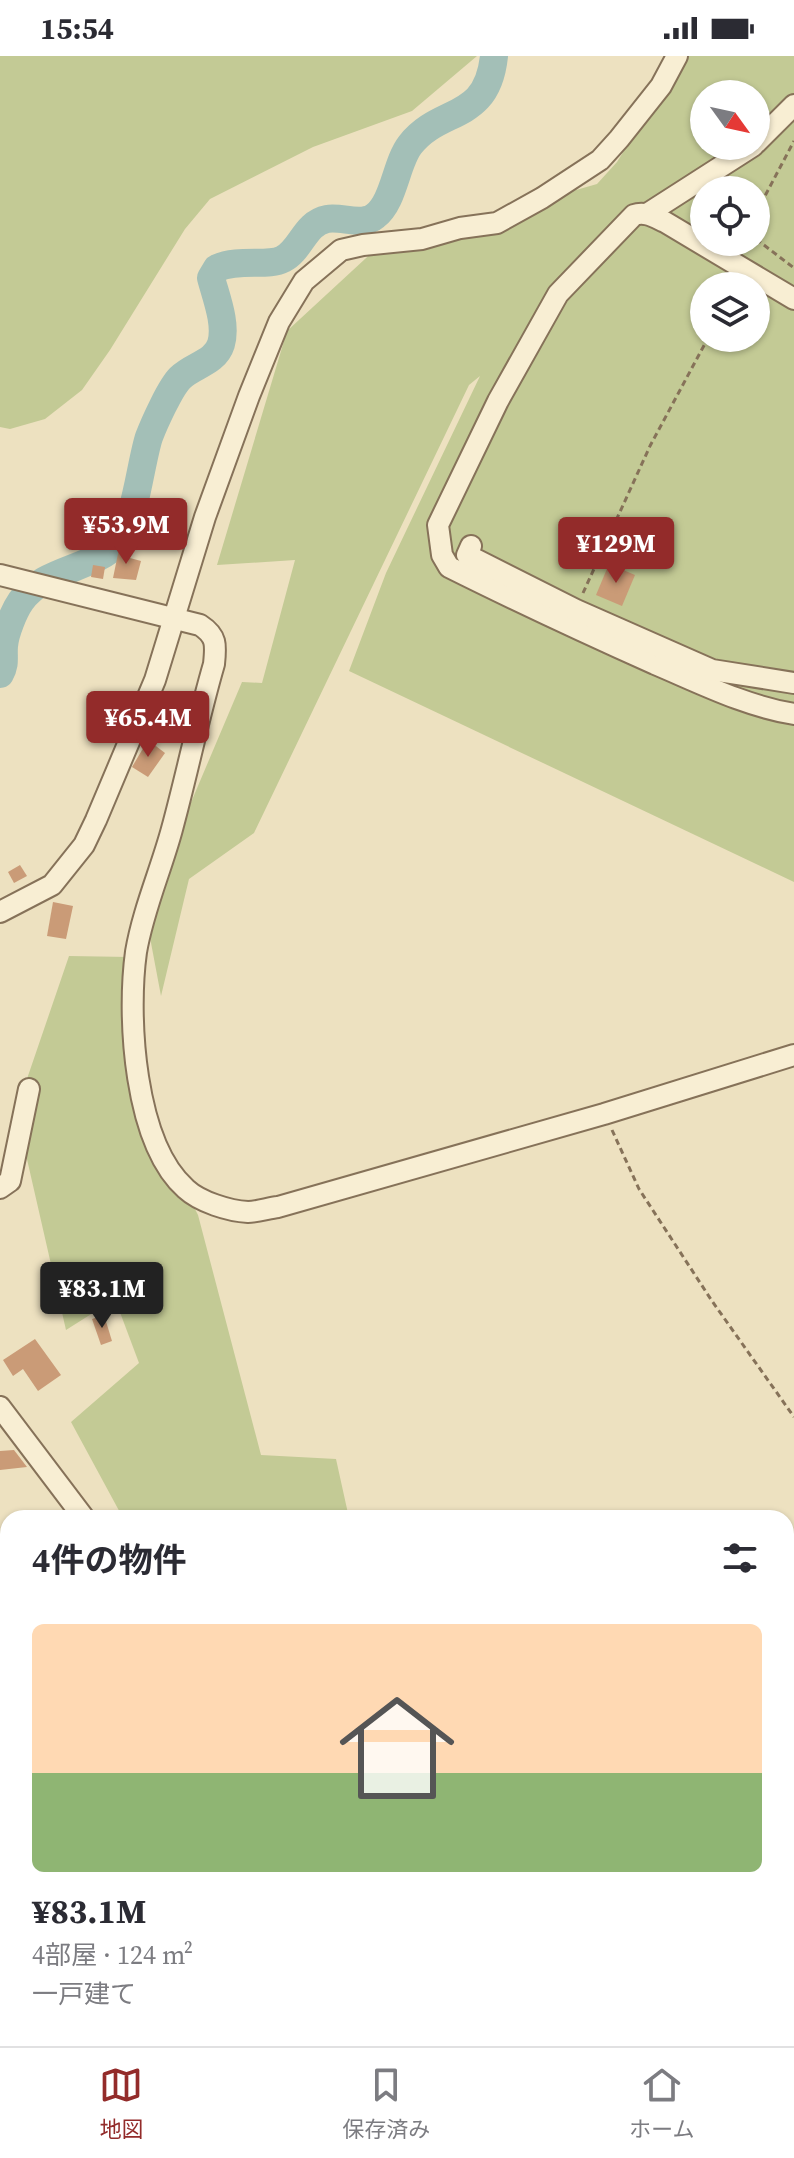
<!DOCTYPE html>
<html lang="ja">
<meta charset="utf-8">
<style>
:root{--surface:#fff;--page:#f2f2f3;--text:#2b2b33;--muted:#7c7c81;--line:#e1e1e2;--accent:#932b2a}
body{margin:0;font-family:"Source Serif 4","Noto Sans JP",serif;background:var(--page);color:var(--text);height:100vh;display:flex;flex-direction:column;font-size:30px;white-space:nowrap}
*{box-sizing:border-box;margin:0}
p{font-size:26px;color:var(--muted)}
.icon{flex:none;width:44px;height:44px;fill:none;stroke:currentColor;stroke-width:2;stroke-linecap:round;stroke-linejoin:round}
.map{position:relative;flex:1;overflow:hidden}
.sheet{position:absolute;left:0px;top:1454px;width:794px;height:536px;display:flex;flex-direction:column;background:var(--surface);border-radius:24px 24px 0 0;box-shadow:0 2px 6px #0004}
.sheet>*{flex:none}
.needle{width:52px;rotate:123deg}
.buttons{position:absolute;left:690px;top:24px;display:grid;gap:16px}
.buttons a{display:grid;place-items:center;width:80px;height:80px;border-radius:50%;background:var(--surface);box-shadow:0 2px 6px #0004;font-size:40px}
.price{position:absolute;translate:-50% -68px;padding:0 18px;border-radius:8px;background:var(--accent);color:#fff;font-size:26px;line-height:52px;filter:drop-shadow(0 2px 4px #0008)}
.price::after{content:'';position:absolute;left:50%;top:48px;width:24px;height:18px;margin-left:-12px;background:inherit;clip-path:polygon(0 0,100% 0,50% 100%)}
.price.current{background:#222;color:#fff}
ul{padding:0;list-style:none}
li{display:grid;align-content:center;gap:16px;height:424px;padding:0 32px}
li span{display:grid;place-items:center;height:248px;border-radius:12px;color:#555}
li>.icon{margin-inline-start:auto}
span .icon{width:144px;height:144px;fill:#fffc;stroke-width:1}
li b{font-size:34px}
h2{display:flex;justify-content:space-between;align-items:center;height:96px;padding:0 32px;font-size:34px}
.status{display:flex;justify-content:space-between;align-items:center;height:56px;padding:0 40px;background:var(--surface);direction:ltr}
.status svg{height:22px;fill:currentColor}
.tab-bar{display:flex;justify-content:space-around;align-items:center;height:112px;border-top:2px solid var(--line);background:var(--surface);font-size:22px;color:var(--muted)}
.tab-bar a{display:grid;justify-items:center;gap:4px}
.tab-bar .current{color:var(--accent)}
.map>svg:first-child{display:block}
.green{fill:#c3ca95;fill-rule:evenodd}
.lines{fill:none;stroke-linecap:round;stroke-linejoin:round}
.river{stroke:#a3bfb7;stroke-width:28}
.building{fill:#ca9b77}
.minor-casing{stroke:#867259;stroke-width:24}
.highway-casing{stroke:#53402d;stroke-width:34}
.path{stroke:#867259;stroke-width:3;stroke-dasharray:6 4;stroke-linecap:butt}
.minor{stroke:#f8eed3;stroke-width:20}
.highway{stroke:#dca252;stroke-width:30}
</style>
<div class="status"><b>15:54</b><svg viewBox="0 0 49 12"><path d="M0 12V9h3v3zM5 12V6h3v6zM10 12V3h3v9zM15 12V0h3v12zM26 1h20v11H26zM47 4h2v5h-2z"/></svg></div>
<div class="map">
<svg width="794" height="1990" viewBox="0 0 794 1990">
<rect width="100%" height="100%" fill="#ede1c0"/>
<g class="green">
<polygon points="0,0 477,0 412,55 313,91 210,143 185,173 110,294 82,334 45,363 10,373 0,371"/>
<path d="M 683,0 L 794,0 L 794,826 L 349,615 L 386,517 L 480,320 L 469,329 L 254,777 L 189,823 L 161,940 L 145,855 L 242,626 L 262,627 L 295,504 L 217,509 L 287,275 L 378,191 L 597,128 L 617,106 ZM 704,38 L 756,38 L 756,90 L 704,90 ZM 704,134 L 756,134 L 756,186 L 704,186 ZM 704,230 L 756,230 L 756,282 L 704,282 Z"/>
<polygon points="69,900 130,901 141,1045 198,1159 261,1399 336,1403 349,1462 123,1462 71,1366 139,1307 115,1243 66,1274 16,1055"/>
<polygon points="0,1555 8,1562 8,1611 0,1603"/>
<polygon points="0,1689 8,1698 8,1755 0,1747"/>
<polygon points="786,1719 791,1767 794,1768 794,1939 786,1927"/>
<polygon points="238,1982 302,1982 311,1990 246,1990"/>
<polygon points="406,1982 446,1982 456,1990 400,1990 396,1987"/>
</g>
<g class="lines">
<path class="river" d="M 0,618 C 6,608 3,601 4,590 C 5,577 14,555 21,545 C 44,512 93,514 119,486 C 134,470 141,405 149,381 C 154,368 170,332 180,322 C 193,309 215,307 221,288 C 227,268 216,241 211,222 L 217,212 C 240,202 268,211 283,203 C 301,194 305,167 327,163 C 342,160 362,171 375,160 C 394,146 396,107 410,89 C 440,50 487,67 494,0"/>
</g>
<g class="building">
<polygon points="119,493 131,495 130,502 141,505 136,524 113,522"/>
<polygon points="609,508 635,519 622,550 596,539"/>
<polygon points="93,509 105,511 103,523 91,521"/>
<polygon points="148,684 165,697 148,721 132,711"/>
<polygon points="20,809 27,820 14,827 8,816"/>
<polygon points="53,846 73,850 66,883 47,880"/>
<polygon points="104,1259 112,1285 101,1289 92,1263"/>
<polygon points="35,1283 61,1319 38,1335 23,1313 13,1320 3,1304"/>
<polygon points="14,1394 27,1411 0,1414 0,1395"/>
</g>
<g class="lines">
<defs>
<g id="minor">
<polyline points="756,87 794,49"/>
<polyline points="647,158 753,90"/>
<path d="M 794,243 L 665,166 C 654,161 645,155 634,159 L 558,238 L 498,345 L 438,469 L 442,499 L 449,511 C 517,545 586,577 655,608 C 700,627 745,650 794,658"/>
<polyline points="471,490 467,499 576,554 712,614 794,627"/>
<path d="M 0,519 L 200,569 C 217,580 216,589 214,608 C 198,663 187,718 172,773 C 161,814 143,854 136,896 C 127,961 134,1087 186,1133 C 200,1146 229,1155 248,1156 C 257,1156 269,1152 278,1151 L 604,1058 L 794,999"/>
<polyline points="0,856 52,829 84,789 96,764 155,624 205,461 249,340 279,266 304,225 341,194 363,189 422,183 460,172 497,167 542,142 600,104 619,83 661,30 677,0"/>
<polyline points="0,1132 10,1125 29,1033"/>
<polyline points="0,1351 84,1462"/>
<polyline points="0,1546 8,1554"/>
<polyline points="0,1758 8,1766"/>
<polyline points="220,1982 229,1990"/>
<polyline points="459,1982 468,1990"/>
</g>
<g id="highway">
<polyline points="0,1625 8,1633"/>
<polyline points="0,1664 8,1673"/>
<polyline points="328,1982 337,1990"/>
<polyline points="369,1982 378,1990"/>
</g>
</defs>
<use href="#minor" class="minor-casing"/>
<use href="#highway" class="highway-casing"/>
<g class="path">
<polyline points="756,157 794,85"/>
<polyline points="756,183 794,212"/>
<polyline points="583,537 650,390 708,282"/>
<polyline points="612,1074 639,1133 712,1245 794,1361"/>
</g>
<use href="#minor" class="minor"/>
<use href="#highway" class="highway"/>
</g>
</svg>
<div class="buttons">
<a><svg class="needle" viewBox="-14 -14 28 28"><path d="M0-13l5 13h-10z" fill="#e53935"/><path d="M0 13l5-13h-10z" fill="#7c7c81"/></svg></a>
<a><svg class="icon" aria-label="locate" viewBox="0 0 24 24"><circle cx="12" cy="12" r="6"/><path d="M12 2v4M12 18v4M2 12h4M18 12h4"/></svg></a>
<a><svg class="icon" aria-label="layers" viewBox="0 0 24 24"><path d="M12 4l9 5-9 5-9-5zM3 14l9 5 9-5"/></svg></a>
</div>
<b class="price" style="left:126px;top:510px">¥53.9M</b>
<b class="price" style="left:616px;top:529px">¥129M</b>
<b class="price" style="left:148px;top:703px">¥65.4M</b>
<b class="price current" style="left:102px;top:1274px">¥83.1M</b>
<section class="sheet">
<h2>4件の物件<svg class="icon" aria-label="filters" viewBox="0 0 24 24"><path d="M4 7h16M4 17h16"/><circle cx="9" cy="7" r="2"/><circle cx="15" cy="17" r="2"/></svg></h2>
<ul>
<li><span style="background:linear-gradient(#ffd9b3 60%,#8fb573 0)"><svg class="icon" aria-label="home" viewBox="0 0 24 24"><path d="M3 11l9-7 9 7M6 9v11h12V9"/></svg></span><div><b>¥83.1M</b><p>4部屋 · 124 m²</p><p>一戸建て</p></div></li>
</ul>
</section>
</div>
<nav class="tab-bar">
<a class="current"><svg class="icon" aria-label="map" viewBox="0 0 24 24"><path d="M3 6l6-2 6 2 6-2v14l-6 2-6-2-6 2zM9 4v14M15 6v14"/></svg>地図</a>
<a><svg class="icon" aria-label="saved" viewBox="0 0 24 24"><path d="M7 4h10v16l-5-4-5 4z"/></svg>保存済み</a>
<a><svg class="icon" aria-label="home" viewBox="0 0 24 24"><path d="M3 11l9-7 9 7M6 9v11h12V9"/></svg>ホーム</a>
</nav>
